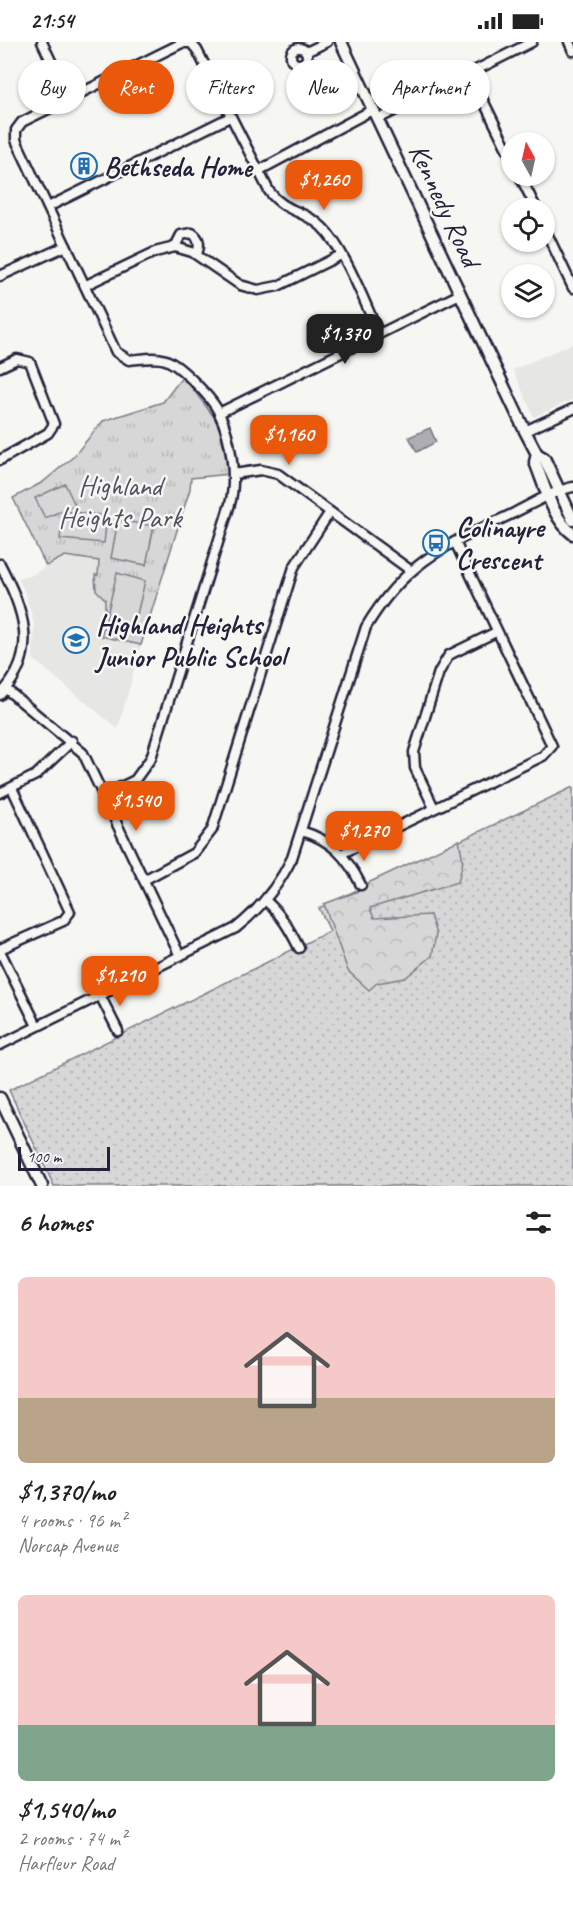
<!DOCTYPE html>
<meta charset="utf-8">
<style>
:root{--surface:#fff;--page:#f6f6f6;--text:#222;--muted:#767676;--accent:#ea580c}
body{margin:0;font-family:Caveat,sans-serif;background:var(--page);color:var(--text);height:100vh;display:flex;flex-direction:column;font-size:22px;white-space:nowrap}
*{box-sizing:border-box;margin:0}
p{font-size:20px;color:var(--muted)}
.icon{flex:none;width:33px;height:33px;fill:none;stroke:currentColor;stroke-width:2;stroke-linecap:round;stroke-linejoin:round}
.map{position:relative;height:1144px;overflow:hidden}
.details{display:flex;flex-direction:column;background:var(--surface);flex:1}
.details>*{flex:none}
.top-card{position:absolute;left:18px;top:18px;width:537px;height:54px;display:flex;gap:12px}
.needle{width:39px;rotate:352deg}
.controls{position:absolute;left:501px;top:90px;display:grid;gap:12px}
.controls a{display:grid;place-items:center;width:54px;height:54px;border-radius:50%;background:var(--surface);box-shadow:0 2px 4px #0004;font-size:30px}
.scale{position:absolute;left:18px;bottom:15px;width:92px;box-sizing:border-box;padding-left:6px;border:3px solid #22223b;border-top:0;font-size:16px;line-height:21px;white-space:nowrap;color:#22223b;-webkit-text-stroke:4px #f6f6f2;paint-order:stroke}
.price{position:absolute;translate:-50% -51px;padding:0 14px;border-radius:12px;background:var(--accent);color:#fff;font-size:20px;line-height:39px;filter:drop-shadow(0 2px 3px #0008)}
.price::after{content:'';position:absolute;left:50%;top:36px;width:18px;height:14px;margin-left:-9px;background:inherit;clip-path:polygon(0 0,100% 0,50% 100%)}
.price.selected{background:#222;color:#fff}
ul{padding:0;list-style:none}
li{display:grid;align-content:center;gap:12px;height:318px;padding:0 18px}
li span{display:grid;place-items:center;height:186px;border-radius:9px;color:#555}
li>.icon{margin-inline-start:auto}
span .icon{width:108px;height:108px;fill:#fffc;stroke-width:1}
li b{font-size:26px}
h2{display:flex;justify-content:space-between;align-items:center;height:72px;padding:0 18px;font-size:26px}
.tag{padding:0 21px;border-radius:27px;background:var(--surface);box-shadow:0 2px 4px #0004;font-size:21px;line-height:54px}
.tag.selected{background:var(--accent);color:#fff}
.status{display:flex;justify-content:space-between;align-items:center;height:42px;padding:0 30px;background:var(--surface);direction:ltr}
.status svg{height:16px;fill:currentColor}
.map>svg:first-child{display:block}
.built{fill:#e6e6e4}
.grass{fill:url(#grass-dots);stroke:#7c7c89;stroke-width:1.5}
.forest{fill:url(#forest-crowns);stroke:#7c7c89;stroke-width:1.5}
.park{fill:url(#park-tufts);stroke:#7c7c89;stroke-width:1.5}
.pitch{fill:#d7d7d7;stroke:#7c7c89;stroke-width:1.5}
.water{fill:#adadb3;stroke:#757583;stroke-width:1.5}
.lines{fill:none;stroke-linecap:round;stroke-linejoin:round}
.minor-casing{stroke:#22223b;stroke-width:13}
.major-casing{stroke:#22223b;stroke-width:15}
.minor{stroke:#f6f6f2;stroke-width:8}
.major{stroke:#f6f6f2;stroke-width:10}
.labels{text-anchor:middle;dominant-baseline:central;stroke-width:5;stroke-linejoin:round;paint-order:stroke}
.poi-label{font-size:28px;font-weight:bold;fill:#22223b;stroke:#f6f6f2;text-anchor:start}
.street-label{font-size:28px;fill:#22223b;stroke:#f6f6f2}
.park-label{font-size:28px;fill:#4f4f62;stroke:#f6f6f2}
</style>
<div class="status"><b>21:54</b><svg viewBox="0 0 49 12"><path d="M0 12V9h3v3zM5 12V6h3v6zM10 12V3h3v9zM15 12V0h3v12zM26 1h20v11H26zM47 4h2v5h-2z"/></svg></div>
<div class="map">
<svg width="573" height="1144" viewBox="0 0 573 1144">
<defs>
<pattern id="grass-dots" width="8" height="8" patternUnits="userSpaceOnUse" patternTransform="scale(1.5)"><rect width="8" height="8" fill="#d7d7d7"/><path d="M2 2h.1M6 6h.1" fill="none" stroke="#b8b8b9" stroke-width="1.8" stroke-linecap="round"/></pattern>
<pattern id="forest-crowns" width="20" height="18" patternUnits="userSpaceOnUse" patternTransform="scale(1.5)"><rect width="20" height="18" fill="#d7d7d7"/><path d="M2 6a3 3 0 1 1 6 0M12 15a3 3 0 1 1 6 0" fill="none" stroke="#b8b8b9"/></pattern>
<pattern id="park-tufts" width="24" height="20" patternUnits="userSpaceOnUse" patternTransform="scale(1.5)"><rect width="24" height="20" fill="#d7d7d7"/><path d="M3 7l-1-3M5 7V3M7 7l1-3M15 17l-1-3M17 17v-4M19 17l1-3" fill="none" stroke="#b8b8b9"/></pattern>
</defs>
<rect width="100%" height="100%" fill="#f6f6f2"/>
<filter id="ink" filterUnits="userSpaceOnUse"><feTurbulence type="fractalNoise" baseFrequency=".0167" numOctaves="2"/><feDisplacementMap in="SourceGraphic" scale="12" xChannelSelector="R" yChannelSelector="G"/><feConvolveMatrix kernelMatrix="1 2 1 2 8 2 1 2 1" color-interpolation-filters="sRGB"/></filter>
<g filter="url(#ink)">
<g class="built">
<polygon points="573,301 573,357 534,375 513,328"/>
<polygon points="65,514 99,519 113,554 101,594 141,603 118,687 33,617 34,582 26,553 18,536 30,534"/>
</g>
<polygon class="grass" points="573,745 573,1144 54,1144 9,1048 330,889 319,866"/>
<polygon class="forest" points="459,798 463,819 458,840 370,866 374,876 430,873 436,892 432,914 405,936 377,941 369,948 348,929 324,862 356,850 368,841"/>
<polygon class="park" points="183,334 214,375 221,390 229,432 191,436 190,447 141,603 101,594 108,569 105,567 105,557 96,548 95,533 98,533 99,519 65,514 46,524 13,456 43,440 73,415 103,379 163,360"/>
<g class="pitch">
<polygon points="65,442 75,463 45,476 35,456"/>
<polygon points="63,469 107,474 104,501 60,497"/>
<polygon points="118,478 154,484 146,523 111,516"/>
<polygon points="117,531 145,539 133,589 105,581"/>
</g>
<polygon class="water" points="430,386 436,400 417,410 409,395"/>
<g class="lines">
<defs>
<g id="minor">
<polyline points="42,0 69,57"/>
<polyline points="569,0 573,9"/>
<circle cx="299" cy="14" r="8"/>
<polyline points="306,10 327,0"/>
<polyline points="470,32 512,117"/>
<polyline points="378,77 532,0"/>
<polyline points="258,129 374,67"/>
<polyline points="520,134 536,166"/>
<polyline points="48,165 230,75"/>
<polyline points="544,185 573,246"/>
<path d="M 175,205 L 181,193 L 192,191 C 200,196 200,204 197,212"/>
<polyline points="0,234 66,204"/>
<polyline points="86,243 155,210 175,205 192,210 240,243 258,248 278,244 341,213"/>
<polyline points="0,325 17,317 30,320 54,382 48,391 0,418"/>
<polyline points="219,371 460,252"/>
<polyline points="525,389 573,367"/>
<polyline points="234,432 261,428 278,432 410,528"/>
<path d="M 0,522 C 23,567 41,611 0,653"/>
<polyline points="6,647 83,711 180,914"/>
<polyline points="0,751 36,733 72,699"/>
<path d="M 104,753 L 135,738 L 151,716 L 230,462 C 237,437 231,395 219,371 C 213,357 181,324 166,318 C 154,314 142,317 129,318 L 116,310 L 16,98 L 16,88 L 22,80 L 182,1 L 191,1 L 197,8 L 269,149 C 285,171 305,168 322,185 C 345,207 365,262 379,292"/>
<polyline points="434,766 415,726 414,710 439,630 449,613 496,590"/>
<path d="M 301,789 C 332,798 347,815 361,843"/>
<polyline points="343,811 543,714 552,704 455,500"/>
<polyline points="144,838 194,811 212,788 294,525 330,470"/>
<path d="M 266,859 C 281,872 290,888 299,906"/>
<polyline points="0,907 63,879 70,870 12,746"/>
<polyline points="0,909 37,984"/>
<polyline points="100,953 118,989"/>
<path d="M 0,1003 L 236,886 C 261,866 278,845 292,816 L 366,585 C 406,518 447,503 514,471 C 532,462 553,449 573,445"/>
</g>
<g id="major">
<polyline points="341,0 525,389 537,412 544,416 573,478"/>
<path d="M 537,412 L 535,420 C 544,442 553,478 573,492"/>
<polyline points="0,1056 42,1144"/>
</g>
</defs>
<use href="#minor" class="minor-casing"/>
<use href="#major" class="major-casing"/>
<use href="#minor" class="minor"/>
<use href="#major" class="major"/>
</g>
</g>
<defs>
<symbol id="building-ring" viewBox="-11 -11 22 22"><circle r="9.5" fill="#f6f6f2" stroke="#1f6fb2" stroke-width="1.5"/><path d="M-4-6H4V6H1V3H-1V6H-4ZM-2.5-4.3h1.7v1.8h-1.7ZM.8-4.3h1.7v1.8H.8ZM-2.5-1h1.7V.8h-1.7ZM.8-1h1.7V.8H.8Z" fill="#1f6fb2"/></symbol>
<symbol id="bus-ring" viewBox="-11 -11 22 22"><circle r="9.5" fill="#f6f6f2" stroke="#1f6fb2" stroke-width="1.5"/><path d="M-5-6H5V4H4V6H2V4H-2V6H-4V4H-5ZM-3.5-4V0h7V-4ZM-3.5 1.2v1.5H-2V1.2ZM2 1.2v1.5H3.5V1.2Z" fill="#1f6fb2"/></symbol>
<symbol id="school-ring" viewBox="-11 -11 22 22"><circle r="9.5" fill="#f6f6f2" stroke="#1f6fb2" stroke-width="1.5"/><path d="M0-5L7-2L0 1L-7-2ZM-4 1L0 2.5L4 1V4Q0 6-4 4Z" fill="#1f6fb2"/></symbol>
</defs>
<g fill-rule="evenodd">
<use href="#building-ring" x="69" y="109" width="30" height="30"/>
<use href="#bus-ring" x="421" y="486" width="30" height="30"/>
<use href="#school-ring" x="61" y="583" width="30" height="30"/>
</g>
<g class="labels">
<g class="poi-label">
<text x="104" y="124">Bethseda Home</text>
<text x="456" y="485">Colinayre<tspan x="456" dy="32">Crescent</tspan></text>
<text x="96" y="582">Highland Heights<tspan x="96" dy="32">Junior Public School</tspan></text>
</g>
<g class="street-label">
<text transform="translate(445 163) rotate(65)">Kennedy Road</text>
</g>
<g class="park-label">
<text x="120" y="443">Highland<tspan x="120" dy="32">Heights Park</tspan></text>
</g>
</g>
</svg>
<div class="controls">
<a><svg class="needle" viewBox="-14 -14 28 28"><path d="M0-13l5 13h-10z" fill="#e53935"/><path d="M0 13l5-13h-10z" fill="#767676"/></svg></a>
<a><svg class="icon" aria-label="locate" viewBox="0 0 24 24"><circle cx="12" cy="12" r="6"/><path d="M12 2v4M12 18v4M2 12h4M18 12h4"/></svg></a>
<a><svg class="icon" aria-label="layers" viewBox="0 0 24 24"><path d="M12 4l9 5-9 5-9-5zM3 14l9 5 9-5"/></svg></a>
</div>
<div class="scale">100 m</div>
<b class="price" style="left:324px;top:169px">$1,260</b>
<b class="price selected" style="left:345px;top:323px">$1,370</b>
<b class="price" style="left:289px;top:424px">$1,160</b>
<b class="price" style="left:136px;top:790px">$1,540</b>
<b class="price" style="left:364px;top:820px">$1,270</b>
<b class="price" style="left:120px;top:965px">$1,210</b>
<div class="top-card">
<a class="tag">Buy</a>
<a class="tag selected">Rent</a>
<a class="tag">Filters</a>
<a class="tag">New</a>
<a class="tag">Apartment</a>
</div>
</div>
<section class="details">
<h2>6 homes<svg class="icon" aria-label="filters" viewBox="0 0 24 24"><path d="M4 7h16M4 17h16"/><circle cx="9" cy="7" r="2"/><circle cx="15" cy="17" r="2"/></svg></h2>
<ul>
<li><span style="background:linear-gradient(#f6c9c9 65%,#b9a48a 0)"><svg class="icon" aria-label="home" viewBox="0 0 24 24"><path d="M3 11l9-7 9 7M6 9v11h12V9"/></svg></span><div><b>$1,370/mo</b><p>4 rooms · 96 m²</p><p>Norcap Avenue</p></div></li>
<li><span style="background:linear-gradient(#f6c9c9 70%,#7fa58c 0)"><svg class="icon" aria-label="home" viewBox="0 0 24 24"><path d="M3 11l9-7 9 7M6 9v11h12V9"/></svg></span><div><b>$1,540/mo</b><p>2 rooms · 74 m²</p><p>Harfleur Road</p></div></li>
</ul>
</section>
